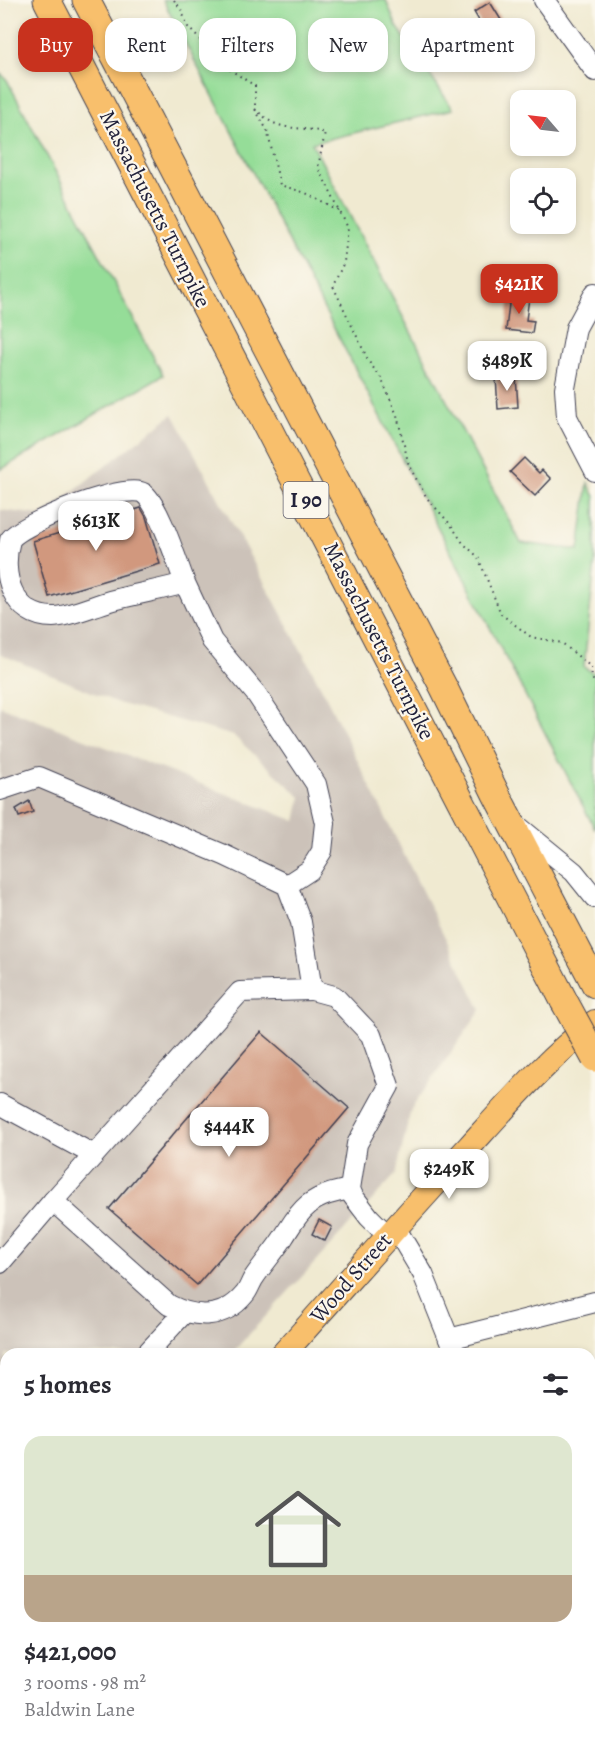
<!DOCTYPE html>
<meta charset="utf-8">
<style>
:root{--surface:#fff;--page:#f7f7f7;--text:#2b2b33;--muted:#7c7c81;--accent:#c8321e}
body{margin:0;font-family:Alegreya,serif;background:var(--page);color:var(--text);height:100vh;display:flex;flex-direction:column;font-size:22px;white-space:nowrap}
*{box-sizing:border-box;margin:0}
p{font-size:20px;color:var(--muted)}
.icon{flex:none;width:33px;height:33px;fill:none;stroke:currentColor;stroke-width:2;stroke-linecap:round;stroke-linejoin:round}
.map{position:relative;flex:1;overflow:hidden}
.panel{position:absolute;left:0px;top:1348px;width:596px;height:404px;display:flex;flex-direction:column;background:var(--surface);border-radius:18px 18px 0 0;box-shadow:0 3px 9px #0003}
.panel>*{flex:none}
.banner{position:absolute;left:18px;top:18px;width:560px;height:54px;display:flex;gap:12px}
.needle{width:39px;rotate:298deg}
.tools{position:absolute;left:510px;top:90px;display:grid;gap:12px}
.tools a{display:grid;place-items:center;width:66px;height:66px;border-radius:12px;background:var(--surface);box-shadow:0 3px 9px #0003;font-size:30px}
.price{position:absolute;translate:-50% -51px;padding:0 14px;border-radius:12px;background:#fff;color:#222;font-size:20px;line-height:39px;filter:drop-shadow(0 2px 3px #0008)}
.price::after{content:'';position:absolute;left:50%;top:36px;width:18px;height:14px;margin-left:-9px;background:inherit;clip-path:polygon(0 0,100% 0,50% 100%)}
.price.current{background:var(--accent);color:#fff}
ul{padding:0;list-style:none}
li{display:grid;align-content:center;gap:12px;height:318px;padding:0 24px}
li span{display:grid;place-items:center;height:186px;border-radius:18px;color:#555}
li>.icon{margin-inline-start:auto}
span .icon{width:108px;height:108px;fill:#fffc;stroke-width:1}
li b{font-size:26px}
h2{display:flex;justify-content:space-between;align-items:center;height:72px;padding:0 24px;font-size:26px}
.tag{padding:0 21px;border-radius:18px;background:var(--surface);box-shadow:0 3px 9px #0003;font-size:21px;line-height:54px}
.tag.current{background:var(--accent);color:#fff}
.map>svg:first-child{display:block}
.industrial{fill:#ccc2b9}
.green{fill:#95dd98;stroke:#5c806a;stroke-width:1.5}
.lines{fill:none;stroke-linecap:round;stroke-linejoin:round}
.stream{stroke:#57bfd4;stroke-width:4}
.building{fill:#d1987e}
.minor-casing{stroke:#414052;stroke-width:22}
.major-casing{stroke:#414052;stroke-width:26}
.highway-casing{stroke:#414052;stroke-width:29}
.path{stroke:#414052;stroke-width:2;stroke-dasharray:1.5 4.5;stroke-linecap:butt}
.minor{stroke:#fff;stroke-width:20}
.major{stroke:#f8bf6c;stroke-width:24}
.highway{stroke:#f8bf6c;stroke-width:27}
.highway-bridge-casing{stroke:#414052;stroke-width:29;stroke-linecap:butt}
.highway-bridge{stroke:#f8bf6c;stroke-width:27}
.labels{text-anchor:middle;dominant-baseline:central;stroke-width:4.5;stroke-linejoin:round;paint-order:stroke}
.shield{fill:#fbf7ec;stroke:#636270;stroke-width:1.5}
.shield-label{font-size:21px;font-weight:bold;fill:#22223b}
.street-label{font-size:22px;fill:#22223b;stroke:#fbf7ec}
</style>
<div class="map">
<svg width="595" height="1751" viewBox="0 0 595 1751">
<rect width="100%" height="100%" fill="#fbf7ec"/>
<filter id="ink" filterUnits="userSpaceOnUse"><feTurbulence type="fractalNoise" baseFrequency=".0167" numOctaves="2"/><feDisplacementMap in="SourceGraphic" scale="12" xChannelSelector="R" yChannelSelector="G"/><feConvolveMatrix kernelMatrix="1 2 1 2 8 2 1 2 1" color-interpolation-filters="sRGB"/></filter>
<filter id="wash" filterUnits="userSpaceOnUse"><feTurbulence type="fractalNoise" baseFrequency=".008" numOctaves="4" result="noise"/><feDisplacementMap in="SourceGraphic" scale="24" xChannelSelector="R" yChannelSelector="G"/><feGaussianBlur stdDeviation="1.35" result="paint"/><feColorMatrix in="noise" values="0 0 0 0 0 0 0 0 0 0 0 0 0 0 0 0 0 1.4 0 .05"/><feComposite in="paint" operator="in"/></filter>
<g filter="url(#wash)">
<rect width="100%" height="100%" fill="#f0ead1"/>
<polygon class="industrial" points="173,414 322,689 481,1010 411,1109 396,1174 231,1354 6,1354 6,1518 0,1510 0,706 296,821 301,797 234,736 118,703 0,654 0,510 42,515"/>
<g class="green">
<polygon points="163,0 386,0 396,25 453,109 312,143 521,543 579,550 588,483 595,497 595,561 584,667 595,674 595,829"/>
<polygon points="0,73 7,80 163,375 0,470"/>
</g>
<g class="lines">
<polyline class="stream" points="0,1730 6,1744"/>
</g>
<g id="blocks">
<g class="building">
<polygon points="490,2 506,28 489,38 474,12"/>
<polygon points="510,295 529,298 526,320 534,321 532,333 506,330"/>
<polygon points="516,376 518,407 498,409 496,377"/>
<polygon points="524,458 539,473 542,470 551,479 535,496 510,472"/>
<polygon points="141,508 146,517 160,564 49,597 33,541 73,529 71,520 86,515 89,524"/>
<polygon points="29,801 33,812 19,817 16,809"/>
<polygon points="261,1032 349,1108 197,1285 109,1209"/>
<polygon points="319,1220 332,1227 325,1241 312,1234"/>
</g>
</g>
</g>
<g filter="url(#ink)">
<use href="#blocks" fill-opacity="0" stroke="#414052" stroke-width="1.5"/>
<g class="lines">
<defs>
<g id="minor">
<polyline points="544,0 595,71"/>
<polyline points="595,293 576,328 565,388 567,417 595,471"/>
<path d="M 185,583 C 178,565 158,502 143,493 C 125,482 21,523 10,540 C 0,575 13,617 53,617 C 67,617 95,605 110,601 C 135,594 160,590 185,583 L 212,641 L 257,695 L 316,784 L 325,823 L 322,851 L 310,870 L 287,885"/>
<polyline points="0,790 39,777 224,855 287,885 301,922 312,990 334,996 371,1035 389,1086 357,1144 350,1189 353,1196 369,1217 388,1236"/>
<polyline points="514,823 574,872 595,898"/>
<path d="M 312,990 L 240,992 L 53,1201 L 169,1305 C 195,1318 223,1320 244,1295 C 248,1291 250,1284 253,1279 C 262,1265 274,1252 283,1238 C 291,1226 296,1215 308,1205 C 320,1195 335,1192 350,1189"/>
<polyline points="0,1104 94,1155"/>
<polyline points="395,1227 423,1274 455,1354"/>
<polyline points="0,1263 53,1201"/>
<polyline points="449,1339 595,1302"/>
<polyline points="146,1354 184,1313"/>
<polyline points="0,1384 6,1389"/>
<polyline points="590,1643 595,1654"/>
<polyline points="347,1746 349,1751"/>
</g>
<g id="major">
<path d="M 283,1354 C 345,1285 406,1215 469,1147 C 509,1103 548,1058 595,1022"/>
<polyline points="0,1587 6,1585"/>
</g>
<g id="highway">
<polyline points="47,0 564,1001"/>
<polyline points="86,0 444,688 497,796 595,984"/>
</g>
</defs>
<use href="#minor" class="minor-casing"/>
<use href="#major" class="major-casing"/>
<use href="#highway" class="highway-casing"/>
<g class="path">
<polyline points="174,0 181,9 188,27 203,43 229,69 255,86 255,109 267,130 280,185 306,193 341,212"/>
<path d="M 255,109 C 261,114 268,121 276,124 C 291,130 309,127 325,133 L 318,167 L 348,228 L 344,262 L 333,286 L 369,362 L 381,378 L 397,415 L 409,466 L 427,498 L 451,525 L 463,543 L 478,557 L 501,614 L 531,637 L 562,643 L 591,667 L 592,678 L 595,684"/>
</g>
<use href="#minor" class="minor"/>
<use href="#major" class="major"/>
<use href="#highway" class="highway"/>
<defs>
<polyline id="highway-bridge" points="564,1001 595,1058"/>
</defs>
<use href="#highway-bridge" class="highway-bridge-casing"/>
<use href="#highway-bridge" class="highway-bridge"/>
</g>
</g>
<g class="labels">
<rect class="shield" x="283.5" y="482" width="45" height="36" rx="4.5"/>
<g class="shield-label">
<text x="306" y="500">I 90</text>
</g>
<g class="street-label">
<text transform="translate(155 209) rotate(63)">Massachusetts Turnpike</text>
<text transform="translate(379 641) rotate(63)">Massachusetts Turnpike</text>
<text transform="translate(351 1278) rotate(-49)">Wood Street</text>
</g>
</g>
</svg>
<div class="tools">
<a><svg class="needle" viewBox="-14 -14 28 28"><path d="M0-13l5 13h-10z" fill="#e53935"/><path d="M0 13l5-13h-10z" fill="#7c7c81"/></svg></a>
<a><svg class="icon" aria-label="locate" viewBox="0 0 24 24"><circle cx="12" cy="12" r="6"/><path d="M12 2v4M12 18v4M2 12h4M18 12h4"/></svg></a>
</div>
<b class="price current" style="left:519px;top:315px">$421K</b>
<b class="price" style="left:507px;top:392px">$489K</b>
<b class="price" style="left:96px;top:552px">$613K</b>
<b class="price" style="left:229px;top:1158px">$444K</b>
<b class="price" style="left:449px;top:1200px">$249K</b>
<div class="banner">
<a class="tag current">Buy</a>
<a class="tag">Rent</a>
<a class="tag">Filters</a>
<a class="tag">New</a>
<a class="tag">Apartment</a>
</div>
<section class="panel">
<h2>5 homes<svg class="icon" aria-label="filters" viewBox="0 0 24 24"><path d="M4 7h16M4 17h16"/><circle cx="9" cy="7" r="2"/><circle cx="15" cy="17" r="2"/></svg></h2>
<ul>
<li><span style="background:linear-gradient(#dfe7d0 75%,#b9a48a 0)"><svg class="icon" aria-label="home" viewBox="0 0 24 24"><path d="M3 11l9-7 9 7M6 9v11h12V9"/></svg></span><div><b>$421,000</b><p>3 rooms · 98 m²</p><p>Baldwin Lane</p></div></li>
</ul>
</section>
</div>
